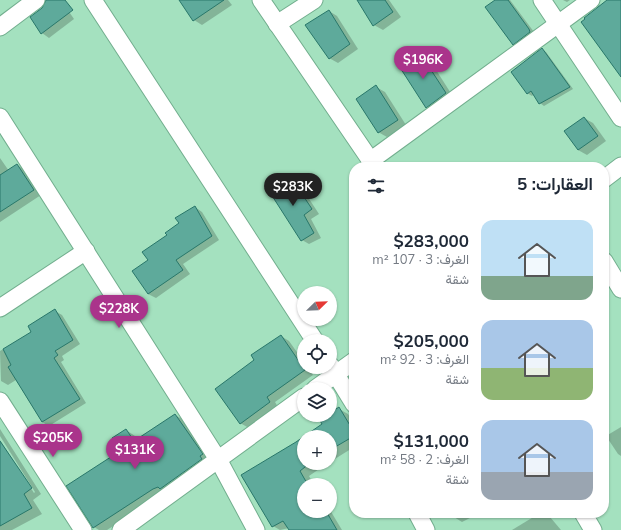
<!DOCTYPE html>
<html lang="ar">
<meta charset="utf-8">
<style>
:root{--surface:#fff;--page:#f6f6f7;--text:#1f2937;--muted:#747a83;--accent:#aa348b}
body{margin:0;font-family:Mulish,Vazirmatn,sans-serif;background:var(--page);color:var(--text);direction:rtl;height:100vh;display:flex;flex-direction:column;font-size:15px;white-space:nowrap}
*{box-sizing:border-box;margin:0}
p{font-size:13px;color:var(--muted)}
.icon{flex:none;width:22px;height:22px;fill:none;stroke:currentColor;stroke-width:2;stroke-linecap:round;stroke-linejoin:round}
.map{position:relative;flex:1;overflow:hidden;direction:ltr}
.sheet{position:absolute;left:349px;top:162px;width:260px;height:356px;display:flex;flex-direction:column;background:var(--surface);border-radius:16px;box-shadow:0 1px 3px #0004;direction:rtl}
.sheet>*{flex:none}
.needle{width:26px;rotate:67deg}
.controls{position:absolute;left:297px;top:286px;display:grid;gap:8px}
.controls a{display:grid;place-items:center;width:40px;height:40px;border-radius:50%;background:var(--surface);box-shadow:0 1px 3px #0004;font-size:20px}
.price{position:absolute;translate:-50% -34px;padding:0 9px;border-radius:14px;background:var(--accent);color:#fff;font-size:13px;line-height:26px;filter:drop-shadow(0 1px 2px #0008)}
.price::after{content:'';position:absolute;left:50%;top:24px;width:12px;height:9px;margin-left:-6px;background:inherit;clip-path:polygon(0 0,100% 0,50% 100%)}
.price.active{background:#222;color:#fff}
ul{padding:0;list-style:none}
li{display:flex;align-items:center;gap:12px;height:100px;padding:0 16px}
li span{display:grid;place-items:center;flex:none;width:112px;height:80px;border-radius:12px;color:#555}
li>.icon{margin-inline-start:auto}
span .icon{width:48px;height:48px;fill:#fffc;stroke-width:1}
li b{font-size:17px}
h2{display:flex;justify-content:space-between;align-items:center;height:48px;padding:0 16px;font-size:17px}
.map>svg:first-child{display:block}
.shadow{fill:#0003}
.building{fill:#5eaa9b;stroke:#29776a}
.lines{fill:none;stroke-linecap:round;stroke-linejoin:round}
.street-casing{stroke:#72ae8e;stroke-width:19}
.street{stroke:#fff;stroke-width:17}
</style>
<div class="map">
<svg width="621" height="530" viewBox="0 0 621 530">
<rect width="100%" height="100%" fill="#a4e1bf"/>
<g class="shadow">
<polygon points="46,0 61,0 74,19 49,38 42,33"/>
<polygon points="180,0 228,0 232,5 202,25 194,20"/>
<polygon points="358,0 389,0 401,17 383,30 374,25"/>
<polygon points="497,0 510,0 537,36 521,48 514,44"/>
<polygon points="563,0 570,0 567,2"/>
<polygon points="329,11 337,16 358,49 338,63 329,58"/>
<polygon points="542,49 546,52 573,89 544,106 540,103 534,94 532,96 527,93"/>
<polygon points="420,54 429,59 454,98 436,112 427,107"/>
<polygon points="376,87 385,92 406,125 387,137 378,132"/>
<polygon points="584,118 593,123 606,141 587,155 578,150 565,131"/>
<polygon points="0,158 9,171 17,165 25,170 41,195 0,222"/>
<polygon points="290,178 298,182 319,214 311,219 321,238 309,244 302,240"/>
<polygon points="195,207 202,212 219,240 183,264 190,274 156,298 148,294 168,236"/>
<polygon points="55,311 62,315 80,344 62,356 64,360 61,362 86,403 49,426 42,422 16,380 8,385 1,381 0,351 32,333"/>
<polygon points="281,336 289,341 304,362 304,367 307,367 313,375 275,402 278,407 249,428 240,423 256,360"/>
<polygon points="339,409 348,414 354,424 354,447 330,462 330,437 305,437 324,424 321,420"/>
<polygon points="175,415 184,420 211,459 166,492 107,530 99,530 94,527 122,451 126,430 135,436 138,440"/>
<polygon points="621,427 621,456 618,454 606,436"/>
<polygon points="0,429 41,494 33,500 42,514 12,530 0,530 0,440 34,493 35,492 0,436"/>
<polygon points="304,438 304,463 328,463 309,476 314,485 304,485 304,511 330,510 342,530 290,530 289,528 280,530 273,526"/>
<polygon points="451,513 480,513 462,522 454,517"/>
<polygon points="540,513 550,517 561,530 512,530"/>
</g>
<g class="building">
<polygon points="46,0 65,0 73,10 41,34 30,17 42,8"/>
<polygon points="179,0 224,0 193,21"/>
<polygon points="357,0 385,0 393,12 373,26"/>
<polygon points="495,0 508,0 529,29 530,32 513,45 485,7"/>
<polygon points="607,0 621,0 621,77 581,22 585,19 584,18"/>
<polygon points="329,10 350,44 329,59 305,25"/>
<polygon points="542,48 570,87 539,104 531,91 527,94 511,72"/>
<polygon points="420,53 446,93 426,108 399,66"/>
<polygon points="376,85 398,120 378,133 356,99"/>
<polygon points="584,117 598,136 578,150 564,131"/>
<polygon points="17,164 34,190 0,212 0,175"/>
<polygon points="290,176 312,209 304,215 314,233 301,241 269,191"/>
<polygon points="195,206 212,236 176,260 183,270 148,294 132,271 148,260 142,252 167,235 165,233 179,223 175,218"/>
<polygon points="55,309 73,340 55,351 58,355 54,358 80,399 42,422 8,367 11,365 3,349 31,332 28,326"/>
<polygon points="281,335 305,370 267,397 270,402 240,424 215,389 254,360 251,355"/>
<polygon points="339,407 354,432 354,436 330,450 330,437 304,437 304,463 310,463 300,471 308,485 304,485 304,511 326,511 337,530 289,530 283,521 272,527 241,475 296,442 322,424 319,419 330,415 330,413"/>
<polygon points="175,414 203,454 200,456 202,459 160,489 158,487 153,489 93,528 66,486 120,451 112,438 126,429 134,441"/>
<polygon points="0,441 32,488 24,494 32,508 0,526"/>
</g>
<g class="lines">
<defs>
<g id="street">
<polyline points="93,0 315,341"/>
<polyline points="261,0 375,167"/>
<polyline points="542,0 621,118"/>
<polyline points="277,24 314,0"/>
<polyline points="0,27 36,0"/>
<polyline points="0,117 219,461 256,530"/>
<polyline points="370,161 591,0"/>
<polyline points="604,179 621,166"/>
<polyline points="604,261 621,289"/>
<polyline points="0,308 86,251"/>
<polyline points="330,365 354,404"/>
<polyline points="315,389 354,361"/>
<polyline points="0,401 83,530"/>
<polyline points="417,513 426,530"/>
<polyline points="583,513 593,530"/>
<polyline points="121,530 304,397"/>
</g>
</defs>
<use href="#street" class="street-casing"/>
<use href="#street" class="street"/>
</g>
</svg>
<div class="controls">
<a><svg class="needle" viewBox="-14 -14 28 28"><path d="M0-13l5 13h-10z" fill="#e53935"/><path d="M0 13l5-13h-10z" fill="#747a83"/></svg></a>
<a><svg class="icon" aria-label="locate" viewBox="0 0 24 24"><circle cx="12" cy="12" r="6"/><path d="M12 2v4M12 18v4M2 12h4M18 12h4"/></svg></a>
<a><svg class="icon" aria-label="layers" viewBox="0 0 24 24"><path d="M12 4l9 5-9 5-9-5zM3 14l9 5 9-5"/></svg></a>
<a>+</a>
<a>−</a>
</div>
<b class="price" style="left:423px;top:80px">$196K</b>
<b class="price active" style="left:293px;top:207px">$283K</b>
<b class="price" style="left:119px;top:329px">$228K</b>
<b class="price" style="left:53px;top:458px">$205K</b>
<b class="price" style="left:135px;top:470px">$131K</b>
<section class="sheet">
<h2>العقارات: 5<svg class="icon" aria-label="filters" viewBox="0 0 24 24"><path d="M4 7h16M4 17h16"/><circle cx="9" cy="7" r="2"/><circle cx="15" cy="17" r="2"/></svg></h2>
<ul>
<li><span style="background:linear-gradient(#bfe0f5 70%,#7fa58c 0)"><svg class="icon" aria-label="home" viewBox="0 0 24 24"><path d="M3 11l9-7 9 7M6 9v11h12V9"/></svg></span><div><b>$283,000</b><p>الغرف: 3 · 107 m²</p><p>شقة</p></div></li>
<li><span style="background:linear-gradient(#a9c7e8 60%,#8fb573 0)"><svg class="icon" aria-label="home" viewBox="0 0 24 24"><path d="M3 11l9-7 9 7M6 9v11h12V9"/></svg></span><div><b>$205,000</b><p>الغرف: 3 · 92 m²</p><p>شقة</p></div></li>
<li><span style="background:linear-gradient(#a9c7e8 65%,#9aa5b1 0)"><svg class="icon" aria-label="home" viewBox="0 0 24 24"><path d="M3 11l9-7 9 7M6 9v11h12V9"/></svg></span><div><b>$131,000</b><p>الغرف: 2 · 58 m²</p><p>شقة</p></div></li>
</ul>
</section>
</div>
